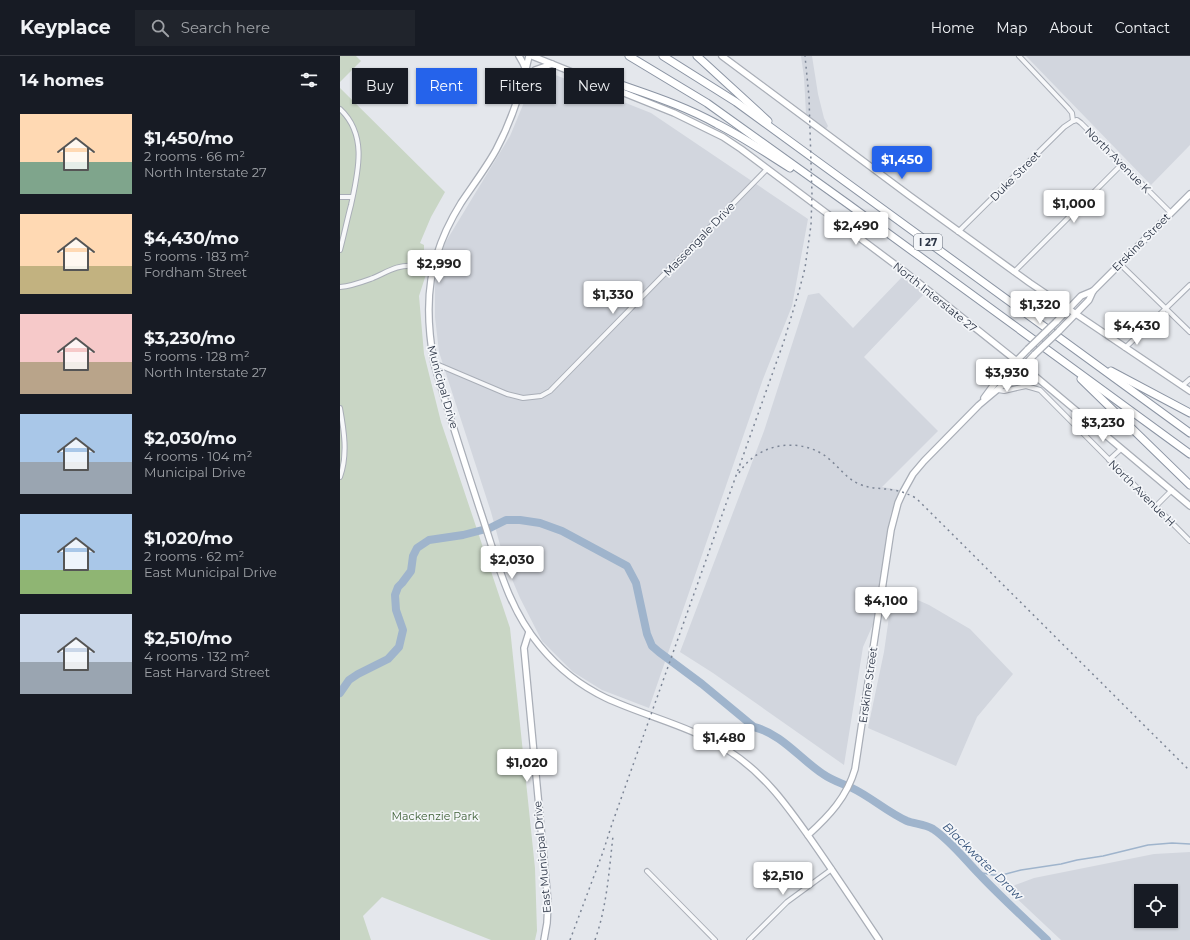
<!DOCTYPE html>
<meta charset="utf-8">
<style>
:root{--surface:#171b24;--page:#20242c;--text:#f1f3f6;--muted:#9ea1a6;--line:#363941;--accent:#2563eb}
body{margin:0;font-family:Montserrat,sans-serif;background:var(--page);color:var(--text);height:100vh;display:flex;flex-direction:column;font-size:15px;white-space:nowrap}
*{box-sizing:border-box;margin:0}
p{font-size:13px;color:var(--muted)}
.icon{flex:none;width:22px;height:22px;fill:none;stroke:currentColor;stroke-width:2;stroke-linecap:round;stroke-linejoin:round}
.map{position:relative;flex:1;overflow:hidden}
.sheet{display:flex;flex-direction:column;background:var(--surface);width:340px}
.sheet>*{flex:none}
.hud{position:absolute;left:12px;top:12px;width:380px;height:36px;display:flex;gap:8px}
.tools{position:absolute;left:794px;top:828px;display:grid;gap:8px}
.tools a{display:grid;place-items:center;width:44px;height:44px;border-radius:0px;background:var(--surface);box-shadow:0 1px 3px #0004;font-size:20px}
.price{position:absolute;translate:-50% -34px;padding:0 9px;border-radius:4px;background:#fff;color:#222;font-size:13px;line-height:26px;filter:drop-shadow(0 1px 2px #0008)}
.price::after{content:'';position:absolute;left:50%;top:24px;width:12px;height:9px;margin-left:-6px;background:inherit;clip-path:polygon(0 0,100% 0,50% 100%)}
.price.selected{background:var(--accent);color:#fff}
ul{padding:0;list-style:none}
li{display:flex;align-items:center;gap:12px;height:100px;padding:0 20px}
li span{display:grid;place-items:center;flex:none;width:112px;height:80px;border-radius:0px;color:#555}
li>.icon{margin-inline-start:auto}
span .icon{width:48px;height:48px;fill:#fffc;stroke-width:1}
li b{font-size:17px}
h2{display:flex;justify-content:space-between;align-items:center;height:48px;padding:0 20px;font-size:17px}
.pill{padding:0 14px;border-radius:0px;background:var(--surface);box-shadow:0 1px 3px #0004;font-size:14px;line-height:36px}
.pill.selected{background:var(--accent);color:#fff}
header{display:flex;align-items:center;gap:24px;box-sizing:border-box;height:56px;padding:0 20px;background:var(--surface);border-bottom:1px solid var(--line)}
header strong{font-size:19px}
nav{display:flex;gap:22px;margin-inline-start:auto;font-size:14px}
.search{width:280px;height:36px;background:var(--page);display:flex;align-items:center;gap:10px;box-sizing:border-box;padding:0 14px;border-radius:0px;color:var(--muted);font-size:15px}
main{display:flex;flex:1;min-height:0}
.map>svg:first-child{display:block}
.built{fill:#d2d6de;fill-rule:evenodd}
.green{fill:#c9d6c5}
.lines{fill:none;stroke-linecap:round;stroke-linejoin:round}
.stream{stroke:#9fb4cc;stroke-width:1.5}
.river{stroke:#9fb4cc;stroke-width:8}
.street-casing{stroke:#a9aeb7;stroke-width:6}
.secondary-casing{stroke:#a9aeb7;stroke-width:8}
.highway-casing{stroke:#8b94a3;stroke-width:9}
.street{stroke:#f7f8fa;stroke-width:4}
.secondary{stroke:#fff;stroke-width:5.5}
.highway{stroke:#fff;stroke-width:7}
.rail{stroke:#7d8696;stroke-width:1.5;stroke-dasharray:2 4;stroke-linecap:butt}
.secondary-bridge-casing{stroke:#a9aeb7;stroke-width:8;stroke-linecap:butt}
.secondary-bridge{stroke:#fff;stroke-width:5.5}
.labels{text-anchor:middle;dominant-baseline:central;stroke-width:3.5;stroke-linejoin:round;paint-order:stroke}
.shield{fill:#f4f6f9;stroke:#676e7b;stroke-width:1}
.shield-label{font-size:10px;font-weight:bold;fill:#2b3445}
.street-label{font-size:11px;fill:#2b3445;stroke:#f4f6f9}
.park-label{font-size:11px;fill:#3f6138;stroke:#f4f6f9}
.water-label{font-size:12px;font-style:italic;fill:#34527a;stroke:#f4f6f9}
</style>
<header>
<strong>Keyplace</strong>
<div class="search"><svg class="icon" aria-label="search" viewBox="0 0 24 24"><circle cx="10" cy="10" r="6"/><path d="M15 15l6 6"/></svg>Search here</div>
<nav><a>Home</a><a>Map</a><a>About</a><a>Contact</a></nav>
</header>
<main>
<section class="sheet">
<h2>14 homes<svg class="icon" aria-label="filters" viewBox="0 0 24 24"><path d="M4 7h16M4 17h16"/><circle cx="9" cy="7" r="2"/><circle cx="15" cy="17" r="2"/></svg></h2>
<ul>
<li><span style="background:linear-gradient(#ffd9b3 60%,#7fa58c 0)"><svg class="icon" aria-label="home" viewBox="0 0 24 24"><path d="M3 11l9-7 9 7M6 9v11h12V9"/></svg></span><div><b>$1,450/mo</b><p>2 rooms · 66 m²</p><p>North Interstate 27</p></div></li>
<li><span style="background:linear-gradient(#ffd9b3 65%,#c2b280 0)"><svg class="icon" aria-label="home" viewBox="0 0 24 24"><path d="M3 11l9-7 9 7M6 9v11h12V9"/></svg></span><div><b>$4,430/mo</b><p>5 rooms · 183 m²</p><p>Fordham Street</p></div></li>
<li><span style="background:linear-gradient(#f6c9c9 60%,#b9a48a 0)"><svg class="icon" aria-label="home" viewBox="0 0 24 24"><path d="M3 11l9-7 9 7M6 9v11h12V9"/></svg></span><div><b>$3,230/mo</b><p>5 rooms · 128 m²</p><p>North Interstate 27</p></div></li>
<li><span style="background:linear-gradient(#a9c7e8 60%,#9aa5b1 0)"><svg class="icon" aria-label="home" viewBox="0 0 24 24"><path d="M3 11l9-7 9 7M6 9v11h12V9"/></svg></span><div><b>$2,030/mo</b><p>4 rooms · 104 m²</p><p>Municipal Drive</p></div></li>
<li><span style="background:linear-gradient(#a9c7e8 70%,#8fb573 0)"><svg class="icon" aria-label="home" viewBox="0 0 24 24"><path d="M3 11l9-7 9 7M6 9v11h12V9"/></svg></span><div><b>$1,020/mo</b><p>2 rooms · 62 m²</p><p>East Municipal Drive</p></div></li>
<li><span style="background:linear-gradient(#c9d6e8 60%,#9aa5b1 0)"><svg class="icon" aria-label="home" viewBox="0 0 24 24"><path d="M3 11l9-7 9 7M6 9v11h12V9"/></svg></span><div><b>$2,510/mo</b><p>4 rooms · 132 m²</p><p>East Harvard Street</p></div></li>
</ul>
</section>
<div class="map">
<svg width="850" height="884" viewBox="0 0 850 884">
<rect width="100%" height="100%" fill="#e4e7ec"/>
<g class="built">
<polygon points="461,0 472,0 478,38 484,62 488,70 486,73 466,58 464,21"/>
<polygon points="686,0 850,0 850,89 811,129"/>
<polygon points="208,16 311,57 468,163 452,250 423,323 309,652 262,634 233,616 202,585 180,542 165,507 151,456 99,296 95,261 95,221 105,187 170,80 190,32 198,20"/>
<polygon points="562,221 584,238 524,301 598,375 542,431 560,434 551,457 547,479 535,564 523,591 504,709 373,617 340,596 424,375 468,239 479,237 513,272"/>
<polygon points="553,533 589,549 630,573 673,618 637,661 616,710 528,672 544,596"/>
<path d="M 850,796 L 850,884 L 721,884 L 670,836 L 675,829 L 694,822 L 814,798 ZM 801,835 L 831,835 L 831,865 L 801,865 Z"/>
</g>
<g class="green">
<polygon points="0,0 16,0 21,5 0,26"/>
<polygon points="0,32 105,136 91,161 80,187 84,189 84,195 89,199 91,203 79,240 84,298 101,366 170,572 195,812 197,875 195,884 151,884 42,841 23,860 31,884 0,884"/>
</g>
<g class="lines">
<polyline class="stream" points="637,816 653,819 662,819 681,814 721,808 737,804 763,800 808,789 832,787 850,788"/>
<g class="river">
<path d="M 0,637 L 9,624 L 18,618 L 48,603 L 59,591 L 63,574 L 56,554 L 55,539 L 58,531 L 62,527 L 71,515 L 73,500 L 77,492 L 89,484 L 123,479 L 150,472 L 166,464 L 180,464 L 200,467 L 222,475 L 287,510 L 296,527 L 307,578 L 312,590 L 319,596 L 362,628 L 414,671 C 442,678 460,703 483,718 C 490,723 498,726 505,729"/>
<path d="M 512,732 C 531,741 547,756 567,765 C 575,768 585,768 593,773 C 611,785 626,805 641,820 C 662,842 685,863 707,884"/>
</g>
<defs>
<g id="street">
<polyline points="679,0 728,52 732,57 733,65"/>
<path d="M 0,53 C 28,79 18,116 11,149 C 7,164 4,179 0,194"/>
<polyline points="733,65 737,64 741,67 831,157"/>
<polyline points="0,141 12,141"/>
<polyline points="618,176 724,71 733,65"/>
<polyline points="780,208 850,276"/>
<polyline points="674,216 782,108"/>
<path d="M 0,231 C 12,230 22,226 33,222 C 47,216 58,208 74,210 C 81,210 87,213 93,214"/>
<polyline points="785,292 850,229"/>
<polyline points="94,307 167,338 183,342 201,340 210,335 427,113"/>
<polyline points="842,330 850,323"/>
<polyline points="658,334 664,335 686,330 700,334 850,485"/>
<path d="M 0,352 C 4,374 8,399 0,421"/>
<polyline points="769,404 781,393"/>
<polyline points="815,451 832,434"/>
<polyline points="307,815 375,884"/>
<polyline points="409,884 447,846 492,813"/>
</g>
<g id="secondary">
<polyline points="179,0 183,7 186,14"/>
<path d="M 189,0 C 182,33 172,64 156,94 C 146,112 133,129 121,147 C 88,200 83,246 94,307 C 108,356 124,405 140,454 C 156,501 167,551 200,590 C 218,612 241,630 266,642 C 307,661 351,670 389,695 C 425,718 448,751 472,785 C 495,818 517,851 539,884"/>
<polyline points="192,0 334,57 383,81 401,93 565,216 683,310 850,450"/>
<polyline points="382,0 570,140 690,227 850,335"/>
<polyline points="186,24 195,14 212,8"/>
<polyline points="716,266 741,240 753,235"/>
<polyline points="719,275 749,244 753,235 850,138"/>
<polyline points="644,342 655,327 688,293"/>
<polyline points="189,576 184,592 208,846 207,867 204,884"/>
<path d="M 468,779 C 489,760 507,741 515,713 L 551,474 L 558,447 L 563,436 L 573,418 L 584,405 L 639,349 L 677,317 L 695,298"/>
</g>
<g id="highway">
<polyline points="289,0 367,47 508,148 850,398"/>
<polyline points="323,0 396,46 850,377"/>
<polyline points="357,0 428,65"/>
<path d="M 246,21 C 262,21 278,28 293,33 C 322,43 350,53 377,68 C 403,81 426,97 450,112"/>
<polyline points="771,315 850,357"/>
<polyline points="741,323 850,429"/>
</g>
</defs>
<use href="#street" class="street-casing"/>
<use href="#secondary" class="secondary-casing"/>
<use href="#highway" class="highway-casing"/>
<use href="#street" class="street"/>
<use href="#secondary" class="secondary"/>
<use href="#highway" class="highway"/>
<g class="rail">
<path d="M 399,417 C 417,388 456,381 484,399 C 497,408 505,422 519,428 C 531,433 541,432 553,434 C 561,435 568,438 576,442 L 850,715"/>
<polyline points="230,884 263,796 272,768 444,285 459,235 465,212 471,169 472,139 469,41 465,0"/>
<path d="M 255,884 C 267,850 269,815 273,780"/>
</g>
<defs>
<g id="secondary-bridge">
<polyline points="688,293 716,266"/>
<polyline points="695,298 719,275"/>
</g>
</defs>
<use href="#secondary-bridge" class="secondary-bridge-casing"/>
<use href="#secondary-bridge" class="secondary-bridge"/>
</g>
<g class="labels">
<rect class="shield" x="574" y="178" width="28" height="16" rx="3"/>
<g class="shield-label">
<text x="588" y="186">I 27</text>
</g>
<g class="street-label">
<text transform="translate(778 104) rotate(45)">North Avenue K</text>
<text transform="translate(675 120) rotate(-45)">Duke Street</text>
<text transform="translate(359 183) rotate(-46)">Massengale Drive</text>
<text transform="translate(801 186) rotate(-45)">Erskine Street</text>
<text transform="translate(595 241) rotate(39)">North Interstate 27</text>
<text transform="translate(103 331) rotate(74)">Municipal Drive</text>
<text transform="translate(802 437) rotate(45)">North Avenue H</text>
<text transform="translate(528 629) rotate(-82)">Erskine Street</text>
<text transform="translate(202 801) rotate(-95)">East Municipal Drive</text>
</g>
<g class="park-label">
<text x="95" y="760">Mackenzie Park</text>
</g>
<g class="water-label">
<text transform="translate(643 805) rotate(44)">Blackwater Draw</text>
</g>
</g>
</svg>
<div class="tools">
<a><svg class="icon" aria-label="locate" viewBox="0 0 24 24"><circle cx="12" cy="12" r="6"/><path d="M12 2v4M12 18v4M2 12h4M18 12h4"/></svg></a>
</div>
<b class="price selected" style="left:562px;top:124px">$1,450</b>
<b class="price" style="left:734px;top:168px">$1,000</b>
<b class="price" style="left:516px;top:190px">$2,490</b>
<b class="price" style="left:99px;top:228px">$2,990</b>
<b class="price" style="left:273px;top:259px">$1,330</b>
<b class="price" style="left:700px;top:269px">$1,320</b>
<b class="price" style="left:797px;top:290px">$4,430</b>
<b class="price" style="left:667px;top:337px">$3,930</b>
<b class="price" style="left:763px;top:387px">$3,230</b>
<b class="price" style="left:172px;top:524px">$2,030</b>
<b class="price" style="left:546px;top:565px">$4,100</b>
<b class="price" style="left:384px;top:702px">$1,480</b>
<b class="price" style="left:187px;top:727px">$1,020</b>
<b class="price" style="left:443px;top:840px">$2,510</b>
<div class="hud">
<a class="pill">Buy</a>
<a class="pill selected">Rent</a>
<a class="pill">Filters</a>
<a class="pill">New</a>
</div>
</div>
</main>
